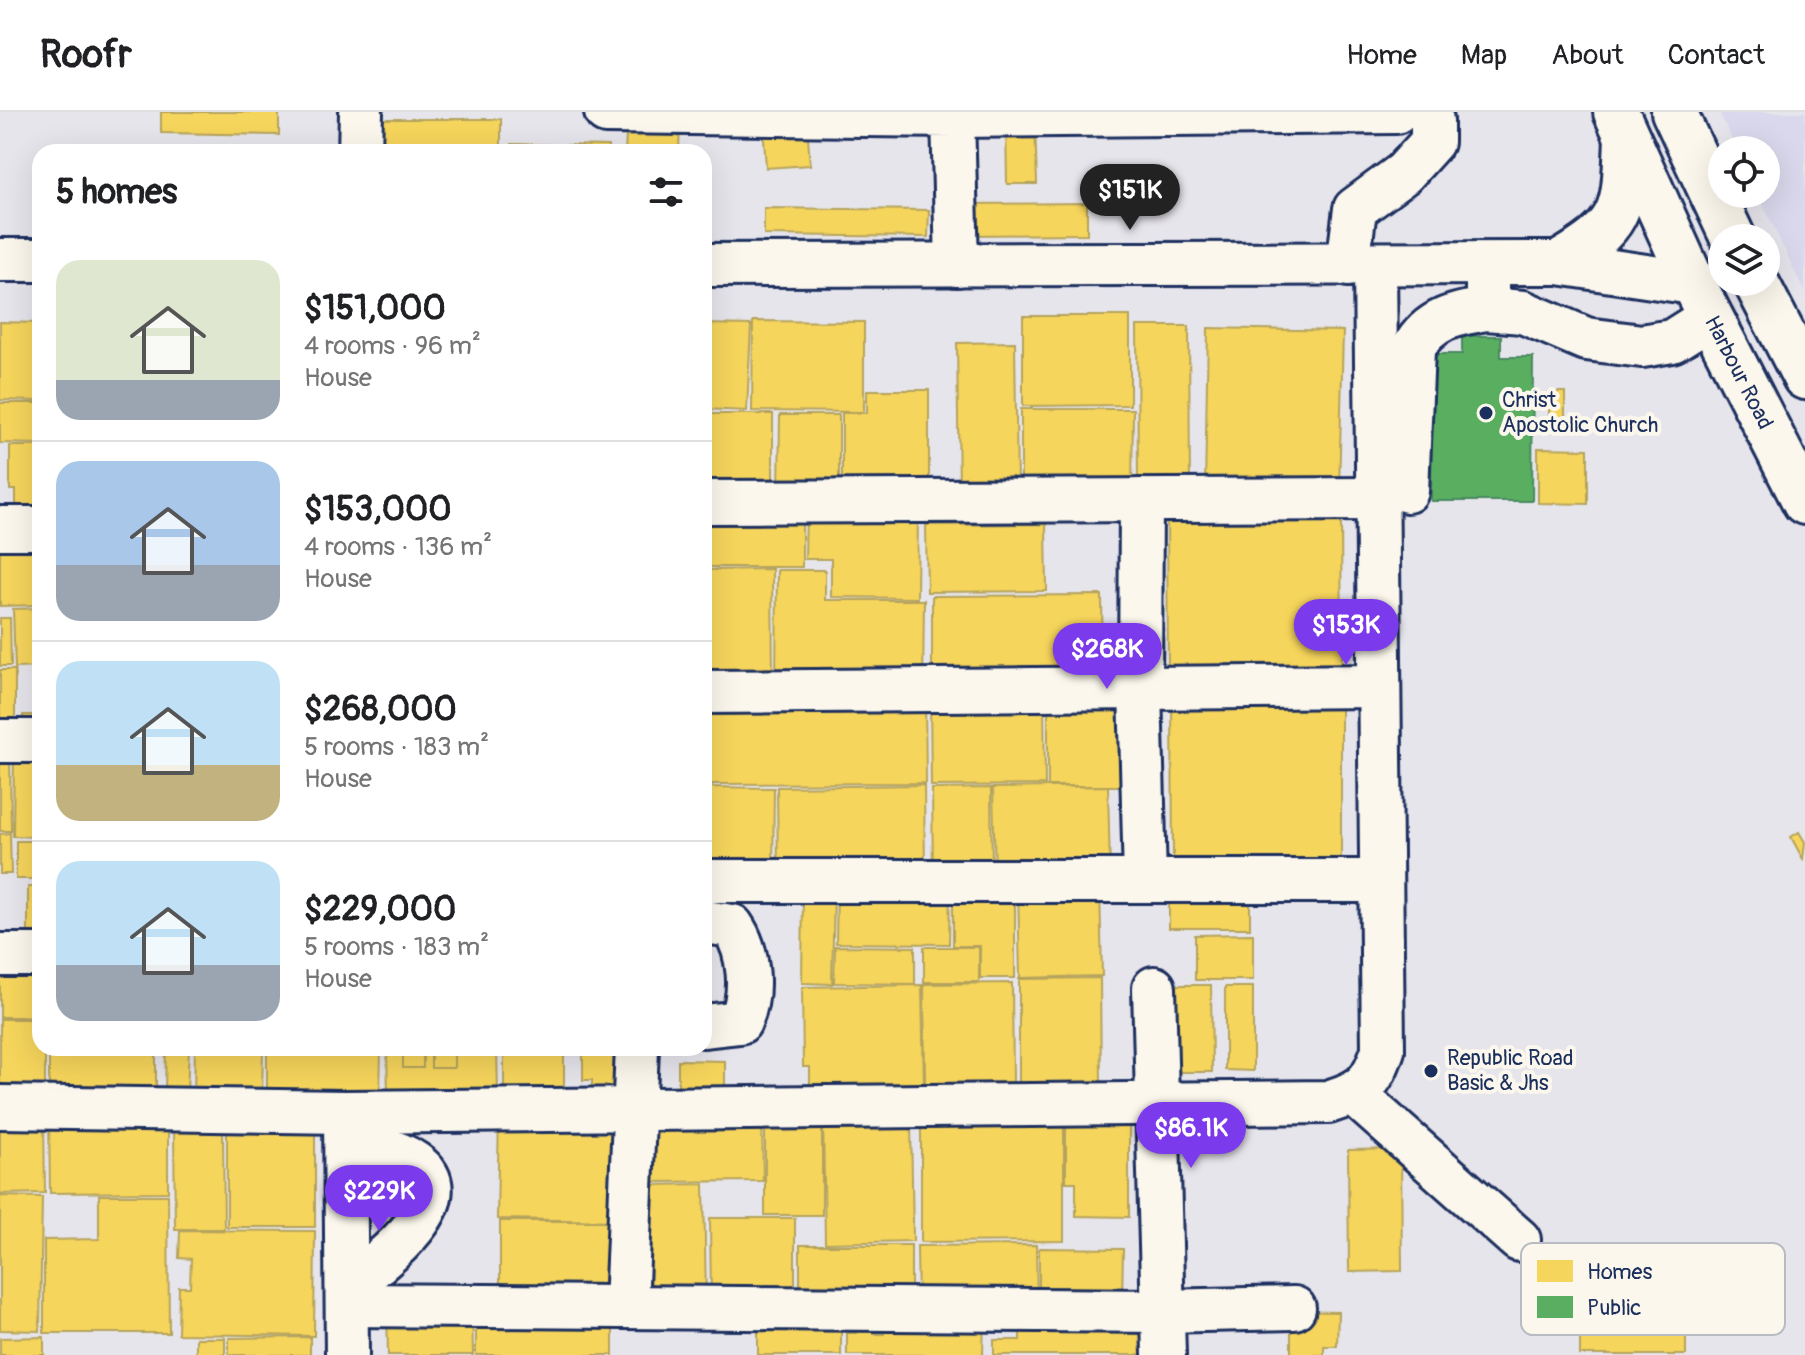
<!DOCTYPE html>
<meta charset="utf-8">
<style>
:root{--surface:#fff;--page:#f2f2f2;--text:#202124;--muted:#757577;--line:#e0e0e0;--accent:#7c3aed}
body{margin:0;font-family:Pangolin,sans-serif;background:var(--page);color:var(--text);height:100vh;display:flex;flex-direction:column;font-size:30px;white-space:nowrap}
*{box-sizing:border-box;margin:0}
p{font-size:26px;color:var(--muted)}
.icon{flex:none;width:44px;height:44px;fill:none;stroke:currentColor;stroke-width:2;stroke-linecap:round;stroke-linejoin:round}
.map{position:relative;flex:1;overflow:hidden}
.details{position:absolute;left:32px;top:32px;width:680px;height:912px;display:flex;flex-direction:column;background:var(--surface);border-radius:24px;box-shadow:0 8px 32px #0002}
.details>*{flex:none}
.controls{position:absolute;left:1708px;top:24px;display:grid;gap:16px}
.controls a{display:grid;place-items:center;width:72px;height:72px;border-radius:50%;background:var(--surface);box-shadow:0 8px 32px #0002;font-size:40px}
.price{position:absolute;translate:-50% -68px;padding:0 18px;border-radius:28px;background:var(--accent);color:#fff;font-size:26px;line-height:52px;filter:drop-shadow(0 2px 4px #0008)}
.price::after{content:'';position:absolute;left:50%;top:48px;width:24px;height:18px;margin-left:-12px;background:inherit;clip-path:polygon(0 0,100% 0,50% 100%)}
.price.current{background:#222;color:#fff}
ul{padding:0;list-style:none}
li{display:flex;align-items:center;gap:24px;height:200px;padding:0 24px}
li+li{border-top:2px solid var(--line)}
li span{display:grid;place-items:center;flex:none;width:224px;height:160px;border-radius:24px;color:#555}
li>.icon{margin-inline-start:auto}
span .icon{width:96px;height:96px;fill:#fffc;stroke-width:1}
li b{font-size:34px}
h2{display:flex;justify-content:space-between;align-items:center;height:96px;padding:0 24px;font-size:34px}
header{display:flex;align-items:center;gap:48px;box-sizing:border-box;height:112px;padding:0 40px;background:var(--surface);border-bottom:2px solid var(--line)}
header strong{font-size:38px}
nav{display:flex;gap:44px;margin-inline-start:auto;font-size:28px}
.map>svg:first-child{display:block}
.built{fill:#d9d8ec}
.homes{fill:#f6d55c;stroke:#b4a35d;stroke-width:2}
.public{fill:#5aae61;stroke:#478860;stroke-width:2}
.lines{fill:none;stroke-linecap:round;stroke-linejoin:round}
.minor-casing{stroke:#1b2f5e;stroke-width:48}
.highway-casing{stroke:#1b2f5e;stroke-width:50}
.minor{stroke:#fbf7ec;stroke-width:42}
.highway{stroke:#fbf7ec;stroke-width:44}
.poi-dot{fill:#1b2f5e;stroke:#fbf7ec;stroke-width:3}
.labels{text-anchor:middle;dominant-baseline:central;stroke-width:8;stroke-linejoin:round;paint-order:stroke}
.street-label{font-size:22px;fill:#1b2f5e;stroke:#fbf7ec}
.poi-label{font-size:22px;fill:#1b2f5e;stroke:#fbf7ec;text-anchor:start}
.key{fill:#fbf7ec;stroke:#b8bbc1;stroke-width:2}
.key-label{font-size:22px;fill:#1b2f5e}
</style>
<header>
<strong>Roofr</strong>
<nav><a>Home</a><a>Map</a><a>About</a><a>Contact</a></nav>
</header>
<div class="map">
<svg width="1805" height="1243" viewBox="0 0 1805 1243">
<rect width="100%" height="100%" fill="#e7e5ec"/>
<filter id="ink" filterUnits="userSpaceOnUse"><feTurbulence type="fractalNoise" baseFrequency=".0125" numOctaves="2"/><feDisplacementMap in="SourceGraphic" scale="16" xChannelSelector="R" yChannelSelector="G"/><feConvolveMatrix kernelMatrix="1 2 1 2 8 2 1 2 1" color-interpolation-filters="sRGB"/></filter>
<g filter="url(#ink)">
<polygon class="built" points="1719,0 1805,0 1805,181 1758,82 1766,82 1766,38 1737,38"/>
<g class="homes">
<polygon points="161,0 279,0 279,23 161,21"/>
<polygon points="627,6 680,8 679,40 625,40"/>
<rect x="375" y="7" width="126" height="33"/>
<polygon points="1035,8 1037,72 1007,72 1006,9"/>
<polygon points="807,10 810,53 766,56 763,12"/>
<polygon points="512,32 608,34 608,40 512,40"/>
<polygon points="1087,91 1087,122 963,123 963,92"/>
<polygon points="764,96 929,98 928,125 764,123"/>
<polygon points="1023,204 1130,204 1130,293 1023,294"/>
<polygon points="753,209 864,210 864,300 752,299"/>
<polygon points="0,210 40,211 40,289 0,288"/>
<polygon points="704,212 751,213 747,299 704,297"/>
<polygon points="1137,214 1189,214 1190,376 1138,376"/>
<polygon points="1208,216 1343,219 1339,379 1205,376"/>
<polygon points="1015,230 1017,377 959,378 957,231"/>
<polygon points="867,278 929,278 929,386 842,386 842,301 867,301"/>
<rect x="1549" y="280" width="16" height="32"/>
<polygon points="0,291 40,291 40,332 0,331"/>
<polygon points="1021,297 1133,297 1132,383 1021,383"/>
<rect x="704" y="302" width="69" height="82"/>
<polygon points="780,303 839,303 839,385 779,385"/>
<polygon points="10,334 40,334 40,408 16,408 16,378 10,378"/>
<polygon points="1538,336 1588,337 1588,392 1538,391"/>
<rect x="704" y="398" width="98" height="57"/>
<polygon points="806,399 918,400 917,486 831,485 831,447 805,447"/>
<polygon points="1341,399 1342,560 1168,561 1167,400"/>
<polygon points="1046,412 1047,479 927,480 926,413"/>
<polygon points="40,426 40,493 0,494 0,427"/>
<polygon points="772,457 773,571 704,572 704,458"/>
<polygon points="777,458 825,458 825,488 924,488 923,575 776,574"/>
<polygon points="1102,483 1103,572 932,574 932,484"/>
<polygon points="40,496 40,555 15,556 13,497"/>
<polygon points="0,506 10,506 11,554 0,554"/>
<rect x="0" y="558" width="15" height="65"/>
<polygon points="704,584 925,584 926,671 704,672"/>
<polygon points="1341,585 1341,750 1173,751 1172,586"/>
<polygon points="1044,586 1045,673 931,674 930,587"/>
<rect x="1048" y="588" width="77" height="86"/>
<rect x="23" y="603" width="17" height="17"/>
<polygon points="14,642 40,643 40,725 13,724"/>
<polygon points="0,643 10,643 11,719 0,719"/>
<polygon points="924,673 925,759 778,760 777,675"/>
<polygon points="1108,674 1110,759 995,762 993,676"/>
<polygon points="704,675 774,676 773,761 704,760"/>
<polygon points="991,676 992,762 933,763 932,677"/>
<polygon points="1799,720 1805,730 1803,747 1791,725"/>
<polygon points="10,721 11,762 0,762 0,722"/>
<rect x="16" y="729" width="24" height="38"/>
<polygon points="1100,774 1102,864 1020,866 1018,776"/>
<rect x="28" y="775" width="12" height="64"/>
<polygon points="837,776 950,777 949,832 836,831"/>
<polygon points="953,776 1015,776 1015,866 980,866 980,834 953,834"/>
<polygon points="1169,776 1250,777 1250,816 1169,816"/>
<polygon points="803,778 834,778 832,872 802,871"/>
<polygon points="1253,822 1253,868 1195,868 1195,823"/>
<polygon points="835,834 915,835 915,872 834,871"/>
<rect x="924" y="835" width="55" height="35"/>
<rect x="0" y="848" width="40" height="57"/>
<polygon points="1100,866 1101,974 1019,975 1019,867"/>
<polygon points="1012,871 1013,972 925,973 924,872"/>
<polygon points="922,873 924,974 810,975 810,955 803,955 802,875"/>
<polygon points="1166,873 1211,873 1212,960 1167,960"/>
<polygon points="1225,875 1253,875 1253,959 1225,958"/>
<polygon points="0,907 40,907 40,936 45,936 45,983 0,983"/>
<polygon points="49,936 156,936 156,983 49,984"/>
<polygon points="166,936 189,936 187,979 165,979"/>
<polygon points="195,936 263,936 262,984 194,983"/>
<polygon points="267,936 381,936 380,987 267,985"/>
<polygon points="387,936 497,936 498,982 388,984"/>
<rect x="431" y="936" width="23" height="20"/>
<rect x="504" y="936" width="60" height="49"/>
<polygon points="583,936 623,936 622,987 592,986 592,968 583,968"/>
<rect x="403" y="937" width="20" height="19"/>
<polygon points="678,948 725,949 725,989 678,989"/>
<polygon points="168,1002 168,1080 50,1081 49,1004"/>
<polygon points="499,1002 621,1004 619,1109 497,1107"/>
<polygon points="649,1002 762,1002 763,1069 649,1070"/>
<polygon points="0,1006 44,1006 45,1081 0,1082"/>
<rect x="227" y="1006" width="88" height="109"/>
<polygon points="1064,1007 1064,1129 921,1130 921,1008"/>
<rect x="765" y="1008" width="57" height="95"/>
<polygon points="911,1008 913,1129 825,1131 823,1009"/>
<polygon points="1066,1011 1129,1011 1129,1105 1076,1104 1076,1070 1066,1070"/>
<polygon points="174,1016 223,1016 224,1117 175,1117"/>
<polygon points="1401,1037 1402,1159 1349,1160 1348,1038"/>
<polygon points="704,1072 706,1191 651,1192 649,1073"/>
<polygon points="99,1083 168,1083 169,1221 44,1221 44,1128 99,1127"/>
<polygon points="0,1084 42,1085 40,1219 0,1218"/>
<polygon points="710,1106 795,1106 795,1190 711,1191"/>
<polygon points="500,1109 619,1109 619,1192 500,1191"/>
<polygon points="180,1118 315,1119 314,1224 178,1222 179,1175 190,1175 191,1147 179,1146"/>
<rect x="800" y="1133" width="111" height="60"/>
<polygon points="1036,1133 1037,1191 918,1193 917,1134"/>
<polygon points="1039,1136 1123,1137 1122,1190 1039,1190"/>
<rect x="1580" y="1186" width="106" height="57"/>
<polygon points="472,1195 473,1243 388,1243 387,1196"/>
<polygon points="613,1199 613,1243 476,1243 476,1200"/>
<polygon points="1291,1199 1338,1200 1337,1234 1324,1234 1324,1243 1291,1243"/>
<polygon points="884,1204 984,1206 983,1243 847,1243 847,1221 857,1221 857,1207 874,1207 874,1222 884,1222"/>
<polygon points="1074,1204 1145,1204 1145,1243 994,1243 994,1228 1020,1228 1020,1205 1051,1205 1051,1221 1074,1221"/>
<polygon points="841,1209 841,1243 758,1243 758,1214"/>
<polygon points="44,1225 44,1243 0,1243 0,1226"/>
<polygon points="310,1225 310,1243 229,1243 229,1226"/>
<rect x="196" y="1226" width="29" height="17"/>
</g>
<polygon class="public" points="1462,224 1501,224 1501,245 1533,245 1532,389 1431,389 1432,242 1462,242"/>
<g class="lines">
<defs>
<g id="minor">
<polyline points="606,0 953,4 957,153"/>
<polyline points="953,0 953,4 1396,0"/>
<polyline points="360,40 361,0"/>
<polyline points="0,148 40,148"/>
<path d="M 1558,151 C 1626,112 1623,98 1626,24"/>
<polyline points="704,153 1558,151 1693,171"/>
<polyline points="1348,153 1355,97 1404,61 1432,30 1432,8 1427,0"/>
<polyline points="1487,153 1487,197 1523,200 1586,227 1642,234 1672,229 1710,205"/>
<path d="M 1407,379 L 1413,237 C 1429,207 1455,202 1487,197"/>
<polyline points="1141,388 1140,576 1145,769"/>
<polyline points="704,390 1378,387"/>
<polyline points="0,416 40,416"/>
<polyline points="704,580 1379,574"/>
<polyline points="0,629 40,629"/>
<polyline points="704,769 1381,769"/>
<path d="M 704,810 L 732,814 C 750,840 753,882 740,910 L 704,914"/>
<polyline points="0,843 40,843"/>
<polyline points="1154,876 1164,1243"/>
<polyline points="1354,982 1519,1128"/>
<path d="M 0,995 L 345,1000 L 1328,990 C 1363,979 1371,973 1383,938 L 1375,153"/>
<polyline points="345,1000 347,1243"/>
<path d="M 346,1034 C 372,1034 393,1036 415,1051 C 468,1088 372,1154 347,1177"/>
<polyline points="347,1193 1161,1199 1294,1196"/>
<polyline points="626,1195 637,936"/>
</g>
<g id="highway">
<path id="s1" d="M 1616,0 L 1693,171 L 1805,390"/>
<polyline points="1674,0 1733,126"/>
<polyline points="1756,170 1805,265"/>
</g>
</defs>
<use href="#minor" class="minor-casing"/>
<use href="#highway" class="highway-casing"/>
<use href="#minor" class="minor"/>
<use href="#highway" class="highway"/>
</g>
</g>
<g class="poi-dot">
<circle cx="1486" cy="301" r="8"/>
<circle cx="1431" cy="959" r="8"/>
</g>
<g class="labels">
<g class="street-label">
<text stroke="none"><textPath href="#s1" startOffset="288">Harbour Road</textPath></text>
</g>
<g class="poi-label">
<text x="1502" y="288">Christ<tspan x="1502" dy="25">Apostolic Church</tspan></text>
<text x="1447" y="946">Republic Road<tspan x="1447" dy="25">Basic &amp; Jhs</tspan></text>
</g>
</g>
<rect x="1521" y="1131" width="264" height="92" rx="12" class="key"/>
<rect x="1537" y="1148" width="36" height="22" fill="#f6d55c"/>
<rect x="1537" y="1184" width="36" height="22" fill="#5aae61"/>
<g class="key-label">
<text x="1587" y="1167">Homes</text>
<text x="1587" y="1203">Public</text>
</g>
</svg>
<div class="controls">
<a><svg class="icon" aria-label="locate" viewBox="0 0 24 24"><circle cx="12" cy="12" r="6"/><path d="M12 2v4M12 18v4M2 12h4M18 12h4"/></svg></a>
<a><svg class="icon" aria-label="layers" viewBox="0 0 24 24"><path d="M12 4l9 5-9 5-9-5zM3 14l9 5 9-5"/></svg></a>
</div>
<b class="price current" style="left:1130px;top:120px">$151K</b>
<b class="price" style="left:1346px;top:555px">$153K</b>
<b class="price" style="left:1107px;top:579px">$268K</b>
<b class="price" style="left:1191px;top:1058px">$86.1K</b>
<b class="price" style="left:379px;top:1121px">$229K</b>
<section class="details">
<h2>5 homes<svg class="icon" aria-label="filters" viewBox="0 0 24 24"><path d="M4 7h16M4 17h16"/><circle cx="9" cy="7" r="2"/><circle cx="15" cy="17" r="2"/></svg></h2>
<ul>
<li><span style="background:linear-gradient(#dfe7d0 75%,#9aa5b1 0)"><svg class="icon" aria-label="home" viewBox="0 0 24 24"><path d="M3 11l9-7 9 7M6 9v11h12V9"/></svg></span><div><b>$151,000</b><p>4 rooms · 96 m²</p><p>House</p></div></li>
<li><span style="background:linear-gradient(#a9c7e8 65%,#9aa5b1 0)"><svg class="icon" aria-label="home" viewBox="0 0 24 24"><path d="M3 11l9-7 9 7M6 9v11h12V9"/></svg></span><div><b>$153,000</b><p>4 rooms · 136 m²</p><p>House</p></div></li>
<li><span style="background:linear-gradient(#bfe0f5 65%,#c2b280 0)"><svg class="icon" aria-label="home" viewBox="0 0 24 24"><path d="M3 11l9-7 9 7M6 9v11h12V9"/></svg></span><div><b>$268,000</b><p>5 rooms · 183 m²</p><p>House</p></div></li>
<li><span style="background:linear-gradient(#bfe0f5 65%,#9aa5b1 0)"><svg class="icon" aria-label="home" viewBox="0 0 24 24"><path d="M3 11l9-7 9 7M6 9v11h12V9"/></svg></span><div><b>$229,000</b><p>5 rooms · 183 m²</p><p>House</p></div></li>
</ul>
</section>
</div>
